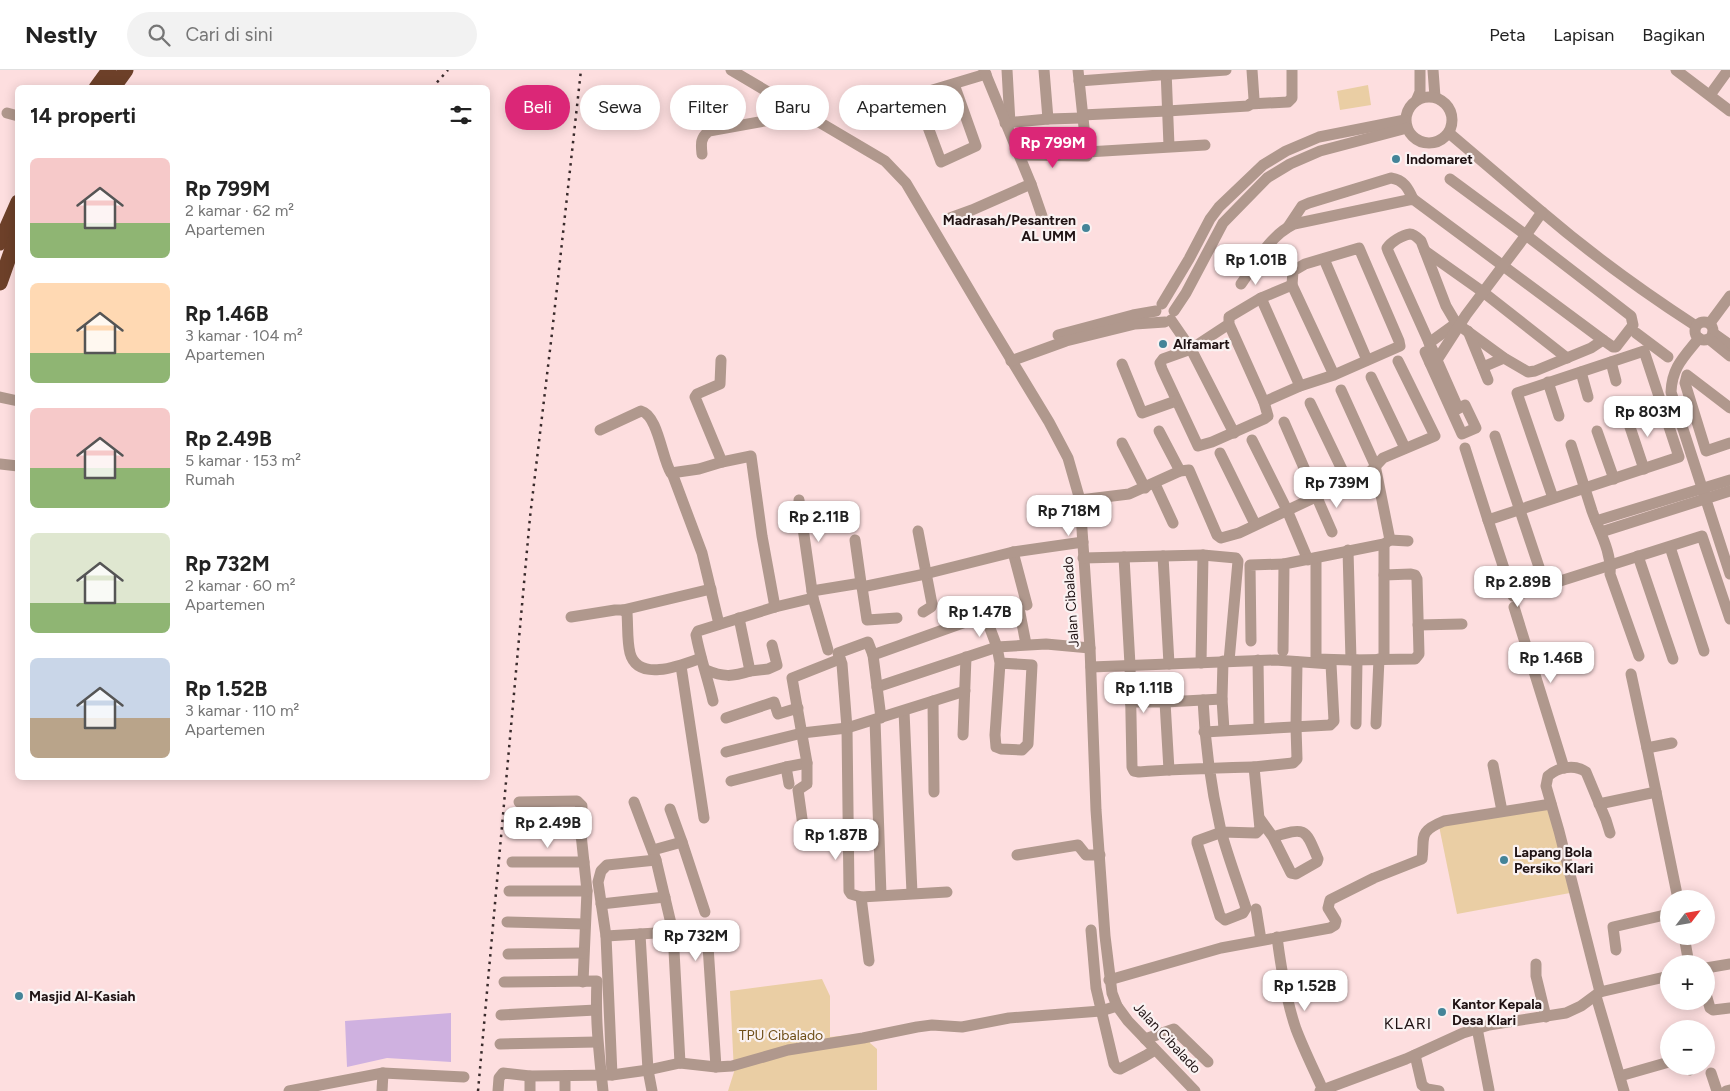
<!DOCTYPE html>
<html lang="id">
<meta charset="utf-8">
<style>
:root{--surface:#fff;--page:#f2f2f2;--text:#222;--muted:#767676;--line:#e0e0e0;--accent:#db2777}
body{margin:0;font-family:Figtree,sans-serif;background:var(--page);color:var(--text);height:100vh;display:flex;flex-direction:column;font-size:19px;white-space:nowrap}
*{box-sizing:border-box;margin:0}
p{font-size:16px;color:var(--muted)}
.icon{flex:none;width:28px;height:28px;fill:none;stroke:currentColor;stroke-width:2;stroke-linecap:round;stroke-linejoin:round}
.map{position:relative;flex:1;overflow:hidden}
.side{position:absolute;left:15px;top:15px;width:475px;height:695px;display:flex;flex-direction:column;background:var(--surface);border-radius:8px;box-shadow:0 2px 12px #0003}
.side>*{flex:none}
.hud{position:absolute;left:505px;top:15px;width:475px;height:45px;display:flex;gap:10px}
.needle{width:32px;rotate:59deg}
.fabs{position:absolute;left:1660px;top:820px;display:grid;gap:10px}
.fabs a{display:grid;place-items:center;width:55px;height:55px;border-radius:50%;background:var(--surface);box-shadow:0 2px 12px #0003;font-size:25px}
.price{position:absolute;translate:-50% -42px;padding:0 11px;border-radius:10px;background:#fff;color:#222;font-size:16px;line-height:32px;filter:drop-shadow(0 1px 2px #0008)}
.price::after{content:'';position:absolute;left:50%;top:30px;width:15px;height:11px;margin-left:-8px;background:inherit;clip-path:polygon(0 0,100% 0,50% 100%)}
.price.active{background:var(--accent);color:#fff}
ul{padding:0;list-style:none}
li{display:flex;align-items:center;gap:15px;height:125px;padding:0 15px}
li span{display:grid;place-items:center;flex:none;width:140px;height:100px;border-radius:8px;color:#555}
li>.icon{margin-inline-start:auto}
span .icon{width:60px;height:60px;fill:#fffc;stroke-width:1}
li b{font-size:21px}
h2{display:flex;justify-content:space-between;align-items:center;height:60px;padding:0 15px;font-size:21px}
.pill{padding:0 18px;border-radius:22px;background:var(--surface);box-shadow:0 2px 12px #0003;font-size:18px;line-height:45px}
.pill.active{background:var(--accent);color:#fff}
header{display:flex;align-items:center;gap:30px;box-sizing:border-box;height:70px;padding:0 25px;background:var(--surface);border-bottom:1px solid var(--line)}
header strong{font-size:24px}
nav{display:flex;gap:28px;margin-inline-start:auto;font-size:18px}
.search{width:350px;height:45px;background:var(--page);display:flex;align-items:center;gap:12px;box-sizing:border-box;padding:0 18px;border-radius:28px;color:var(--muted);font-size:19px}
.map>svg:first-child{display:block}
.green{fill:#eacea4}
.water{fill:#cfb1e0}
.lines{fill:none;stroke-linecap:round;stroke-linejoin:round}
.minor{stroke:#b0988d;stroke-width:11}
.highway{stroke:#6d4029;stroke-width:15}
.rail{stroke:#392a2b;stroke-width:2.5;stroke-dasharray:2.5 5;stroke-linecap:butt}
.poi-dot{fill:#448498;stroke:#faf2f2;stroke-width:2}
.labels{text-anchor:middle;dominant-baseline:central;stroke-width:4.5;stroke-linejoin:round;paint-order:stroke}
.poi-label{font-size:14px;font-weight:bold;fill:#201314;stroke:#faf2f2;text-anchor:start}
.street-label{font-size:14px;fill:#201314;stroke:#faf2f2}
.park-label{font-size:14px;fill:#6f4f18;stroke:#faf2f2}
.quarter-label{font-size:16px;letter-spacing:1px;fill:#201314;stroke:#faf2f2}
</style>
<header>
<strong>Nestly</strong>
<div class="search"><svg class="icon" aria-label="search" viewBox="0 0 24 24"><circle cx="10" cy="10" r="6"/><path d="M15 15l6 6"/></svg>Cari di sini</div>
<nav><a>Peta</a><a>Lapisan</a><a>Bagikan</a></nav>
</header>
<div class="map">
<svg width="1730" height="1021" viewBox="0 0 1730 1021">
<rect width="100%" height="100%" fill="#fddedf"/>
<g class="green">
<polygon points="1368,15 1371,35 1340,40 1337,21"/>
<polygon points="1550,736 1570,823 1457,844 1439,756"/>
<polygon points="822,909 830,926 830,967 869,963 870,973 877,979 877,1020 728,1021 734,1002 730,921"/>
</g>
<polygon class="water" points="451,943 451,992 387,988 347,997 345,951"/>
<g class="lines">
<g class="minor">
<polyline points="731,0 885,91 906,113 986,248 1049,352 1068,388 1080,430 1090,578 1096,740 1105,866 1112,923 1117,936 1128,951 1195,1021"/>
<polyline points="1007,0 1010,53"/>
<polyline points="1044,0 1048,49"/>
<polyline points="1166,0 1169,76"/>
<polyline points="1433,0 1435,27"/>
<polyline points="1676,0 1730,41"/>
<polyline points="1079,11 1226,0"/>
<polyline points="954,14 976,76 941,92 916,25 986,4"/>
<polyline points="1710,25 1728,0"/>
<circle cx="1429" cy="50" r="23"/>
<polyline points="1417,29 1420,22 1420,0"/>
<polyline points="1250,34 1288,32 1292,28 1292,0"/>
<polyline points="7,43 18,46"/>
<polyline points="1082,45 1167,41 1248,36 1253,32 1254,29 1252,0"/>
<polyline points="1005,53 1048,49 1082,48"/>
<polyline points="1087,82 1205,75"/>
<path d="M 702,84 C 701,74 700,68 709,61 L 770,50 L 777,45 L 785,32"/>
<polyline points="1020,85 1087,86 1078,0"/>
<polyline points="1450,109 1526,165 1631,246 1633,255 1616,277 1613,277 1603,270"/>
<polyline points="1031,114 1042,146"/>
<path d="M 1542,142 C 1591,184 1642,221 1696,256"/>
<polyline points="950,148 972,140 1031,114 984,0"/>
<path d="M 1288,157 L 1302,136 L 1309,133 L 1391,108 C 1404,110 1408,118 1413,129"/>
<polyline points="1425,181 1483,222 1567,288"/>
<polyline points="1324,189 1367,290"/>
<path d="M 1241,214 C 1256,193 1269,166 1294,154 L 1413,129 L 1603,270 L 1591,278 L 1535,301 L 1528,302 L 1504,288 L 1456,253 L 1446,236 L 1421,171 C 1418,168 1414,164 1410,164 C 1402,165 1391,172 1387,178 L 1388,181 L 1432,279"/>
<polyline points="1261,228 1300,316"/>
<polyline points="1162,234 1189,189 1210,149 1219,137 1263,95 1286,81 1319,67 1405,50"/>
<polyline points="1174,241 1186,223 1223,153 1267,108 1290,94 1320,81 1407,58"/>
<polyline points="1171,250 1191,279 1234,363"/>
<circle cx="1704" cy="261" r="9"/>
<polyline points="1710,253 1730,226"/>
<polyline points="1229,254 1191,279 1163,289 1160,293 1162,299 1198,376 1212,372 1264,349 1268,346 1264,332 1229,254 1229,247 1261,228 1292,215"/>
<polyline points="1468,261 1488,310"/>
<polyline points="1636,263 1668,287"/>
<polyline points="1713,263 1730,275"/>
<polyline points="1058,265 1133,245 1156,241"/>
<path d="M 1699,268 C 1684,287 1672,297 1671,322 L 1730,504"/>
<polyline points="1709,269 1730,286"/>
<polyline points="1429,273 1458,252"/>
<polyline points="721,290 720,314 697,324 695,327 722,392 751,386 762,466 775,537"/>
<polyline points="1011,291 1066,271 1135,254 1165,252"/>
<polyline points="1611,292 1616,311"/>
<polyline points="1430,293 1437,290 1466,245 1526,165 1542,142 1449,63"/>
<polyline points="1122,294 1142,343 1176,331"/>
<polyline points="1483,297 1504,288"/>
<polyline points="1581,302 1588,327"/>
<polyline points="1371,307 1405,378"/>
<polyline points="1548,312 1559,346"/>
<polyline points="0,327 18,331"/>
<polyline points="1264,332 1300,316 1334,305 1400,276 1399,271 1359,178 1305,194 1293,201 1292,215 1334,305"/>
<polyline points="1310,333 1348,412"/>
<polyline points="1730,338 1687,305 1685,313 1706,381 1730,373"/>
<polyline points="1452,342 1465,335 1476,358 1462,364 1425,282 1432,279 1458,338"/>
<polyline points="1626,345 1644,399"/>
<polyline points="1284,352 1332,462"/>
<path d="M 600,360 L 641,341 C 658,345 662,389 671,403 L 699,399 L 722,392"/>
<polyline points="1159,361 1180,401"/>
<polyline points="1597,361 1614,409"/>
<polyline points="1495,366 1545,515"/>
<polyline points="1252,370 1287,440 1308,490"/>
<polyline points="1122,373 1145,418"/>
<path d="M 1571,375 C 1578,397 1585,419 1592,441 C 1599,461 1612,482 1610,504 L 1639,586"/>
<polyline points="1465,378 1488,450 1679,387 1644,281 1517,323 1553,428"/>
<polyline points="1220,383 1255,454"/>
<polyline points="0,394 18,396"/>
<polyline points="672,403 702,483 719,554"/>
<polyline points="1155,414 1173,453"/>
<polyline points="799,430 812,521"/>
<polyline points="1080,430 1129,424 1180,401 1189,400 1217,465 1221,468 1239,463 1371,401 1383,388 1435,366 1398,291"/>
<polyline points="1488,450 1513,526 1702,466 1730,549"/>
<polyline points="1596,451 1730,410"/>
<polyline points="918,461 932,534 931,537 923,542"/>
<polyline points="1601,462 1730,421"/>
<polyline points="855,470 861,513"/>
<polyline points="1390,470 1408,471"/>
<polyline points="1670,477 1704,581"/>
<polyline points="1348,480 1351,590"/>
<polyline points="1013,482 1027,535"/>
<polyline points="1163,486 1169,594"/>
<polyline points="1638,486 1673,589"/>
<path d="M 1124,487 L 1130,595 L 1132,697 L 1134,701 L 1139,702 C 1177,699 1216,698 1254,697 L 1260,759 L 1256,763 L 1222,762 L 1197,771 L 1197,773 L 1220,846 L 1225,850 L 1243,843 L 1246,838 C 1238,813 1228,787 1221,761 C 1211,718 1205,675 1203,630"/>
<polyline points="1083,488 1203,485 1236,488 1238,491 1229,591"/>
<polyline points="1316,488 1316,589 1351,590 1415,589 1419,584 1417,509 1415,505 1411,504 1384,505 1384,474"/>
<polyline points="862,517 867,550 897,548"/>
<polyline points="813,528 828,580"/>
<polyline points="1514,537 1564,698"/>
<polyline points="1019,538 1026,574"/>
<path d="M 623,540 L 627,543 C 628,556 627,571 630,583 C 638,613 682,595 701,588"/>
<polyline points="571,547 615,540 623,540 711,519"/>
<polyline points="1418,555 1462,554"/>
<polyline points="1251,571 1250,495 1284,494"/>
<polyline points="1283,581 1284,494 1384,474 1390,470 1375,395 1341,320"/>
<polyline points="873,585 985,545 997,577 1000,593 995,665 996,677 1001,679 1022,680 1028,674 1032,595 1000,593"/>
<polyline points="1384,589 1384,505"/>
<polyline points="1258,590 1259,658"/>
<polyline points="1223,591 1222,629 1224,660"/>
<polyline points="1201,593 1203,485"/>
<polyline points="681,596 704,748"/>
<polyline points="1091,597 1275,590 1331,594 1334,651 1330,655 1204,662"/>
<path d="M 706,600 C 723,607 732,607 750,601 L 739,548"/>
<polyline points="750,601 768,599 777,595 772,575"/>
<polyline points="1631,604 1647,678"/>
<polyline points="877,617 997,577 1046,574 1090,578"/>
<path d="M 713,631 C 708,609 700,587 696,565 L 698,561 L 775,537 L 813,528 L 812,521 L 861,513 L 862,517 L 925,504 L 1013,482 L 1083,472"/>
<polyline points="933,631 934,722"/>
<polyline points="1130,632 1165,632 1222,629"/>
<polyline points="1165,632 1169,700"/>
<polyline points="904,641 912,823"/>
<polyline points="726,648 774,632 778,644 798,638"/>
<polyline points="881,648 873,585 868,572 838,583 842,594 847,658 965,621"/>
<polyline points="875,650 881,825"/>
<polyline points="1356,654 1357,590"/>
<polyline points="1376,654 1379,589"/>
<polyline points="963,665 966,587"/>
<polyline points="1672,673 1647,678 1678,829"/>
<polyline points="726,682 802,663 847,658 849,821 851,824 861,827 947,822"/>
<polyline points="1493,695 1502,741"/>
<polyline points="1254,697 1293,693 1297,689 1296,657 1297,592"/>
<polyline points="731,711 786,697"/>
<polyline points="789,714 786,697 807,693"/>
<polyline points="519,732 577,731 582,736 581,764 587,821 583,912"/>
<polyline points="634,732 656,790"/>
<polyline points="1599,734 1656,722"/>
<polyline points="670,739 682,772 705,842"/>
<path d="M 1260,749 L 1273,767 L 1291,803 L 1296,804 L 1317,792 L 1318,789 C 1305,758 1306,757 1273,767"/>
<polyline points="516,760 581,764"/>
<polyline points="804,763 798,720 807,714 807,693 792,608 840,589"/>
<polyline points="653,780 682,772"/>
<polyline points="1017,785 1078,775 1086,785 1100,785"/>
<polyline points="512,792 584,792"/>
<polyline points="509,821 587,821"/>
<polyline points="861,827 869,891"/>
<polyline points="601,834 665,827"/>
<polyline points="1256,839 1261,870"/>
<polyline points="507,852 585,854"/>
<polyline points="1091,860 1096,918 1114,994 1117,998 1120,999 1145,986 1155,980"/>
<polyline points="640,864 648,1000 652,1021"/>
<polyline points="606,866 673,862 688,859 701,861 708,876 716,997"/>
<polyline points="1684,866 1689,894"/>
<path d="M 1277,867 C 1281,898 1286,930 1296,959 C 1304,980 1314,1000 1323,1020"/>
<polyline points="1616,880 1613,857 1669,844"/>
<polyline points="508,884 583,883"/>
<polyline points="1536,894 1536,906 1546,947"/>
<polyline points="1706,898 1730,894"/>
<path d="M 1109,910 L 1221,878 L 1330,858 L 1335,855 L 1336,851 L 1328,838 L 1330,830 L 1374,808 L 1422,789 C 1425,767 1417,762 1444,751 L 1551,734"/>
<path d="M 504,912 L 597,911 C 595,950 599,982 603,1021"/>
<path d="M 1600,922 L 1559,761 L 1546,716 L 1548,706 C 1558,697 1575,694 1586,702 L 1606,750 L 1610,763"/>
<polyline points="1706,924 1710,938 1713,940 1730,938"/>
<polyline points="1596,926 1624,1021"/>
<polyline points="501,945 596,940"/>
<polyline points="1477,958 1489,1020"/>
<polyline points="1145,969 1174,959 1208,992"/>
<polyline points="500,974 597,972"/>
<polyline points="1415,985 1422,1015 1427,1019 1439,1021"/>
<polyline points="1689,996 1690,1000"/>
<polyline points="1711,1003 1717,1021"/>
<polyline points="612,1005 606,866 598,812 601,801 607,795 656,790 673,862 680,993"/>
<polyline points="530,1006 530,1021"/>
<polyline points="565,1006 565,1021"/>
<polyline points="1620,1006 1669,992"/>
<polyline points="289,1021 383,1003 464,1007"/>
<polyline points="382,1021 383,1003"/>
<polyline points="498,1021 499,1008 503,1003 530,1006 612,1005 648,1000 680,993 716,997 732,996 788,980 863,968 917,957 932,955 962,957 1009,948 1101,941 1117,936"/>
<polyline points="1320,1021 1406,989 1463,963 1489,955 1566,943 1581,936 1600,922 1669,906"/>
<polyline points="1726,1021 1730,1020"/>
</g>
<g class="highway">
<polyline points="96,18 109,0"/>
<polyline points="113,18 126,0"/>
<polyline points="0,173 18,132"/>
<polyline points="0,213 18,162"/>
</g>
<g class="rail">
<polyline points="432,18 448,0"/>
<polyline points="478,1021 530,447 552,263 581,0"/>
</g>
</g>
<g class="poi-dot">
<circle cx="1396" cy="89" r="5"/>
<circle cx="1086" cy="158" r="5"/>
<circle cx="1163" cy="274" r="5"/>
<circle cx="1504" cy="790" r="5"/>
<circle cx="19" cy="926" r="5"/>
<circle cx="1442" cy="942" r="5"/>
</g>
<g class="labels">
<g class="poi-label">
<text x="1406" y="89">Indomaret</text>
<text x="1076" y="150" text-anchor="end">Madrasah/Pesantren<tspan x="1076" dy="16">AL UMM</tspan></text>
<text x="1173" y="274">Alfamart</text>
<text x="1514" y="782">Lapang Bola<tspan x="1514" dy="16">Persiko Klari</tspan></text>
<text x="29" y="926">Masjid Al-Kasiah</text>
<text x="1452" y="934">Kantor Kepala<tspan x="1452" dy="16">Desa Klari</tspan></text>
</g>
<g class="street-label">
<text transform="translate(1071 532) rotate(-94)">Jalan Cibalado</text>
<text transform="translate(1167 968) rotate(47)">Jalan Cibalado</text>
</g>
<g class="park-label">
<text x="781" y="965">TPU Cibalado</text>
</g>
<g class="quarter-label">
<text x="1408" y="953">KLARI</text>
</g>
</g>
</svg>
<div class="fabs">
<a><svg class="needle" viewBox="-14 -14 28 28"><path d="M0-13l5 13h-10z" fill="#e53935"/><path d="M0 13l5-13h-10z" fill="#767676"/></svg></a>
<a>+</a>
<a>−</a>
</div>
<b class="price active" style="left:1053px;top:99px">Rp 799M</b>
<b class="price" style="left:1256px;top:216px">Rp 1.01B</b>
<b class="price" style="left:1648px;top:368px">Rp 803M</b>
<b class="price" style="left:1337px;top:439px">Rp 739M</b>
<b class="price" style="left:1069px;top:467px">Rp 718M</b>
<b class="price" style="left:819px;top:473px">Rp 2.11B</b>
<b class="price" style="left:1518px;top:538px">Rp 2.89B</b>
<b class="price" style="left:980px;top:568px">Rp 1.47B</b>
<b class="price" style="left:1551px;top:614px">Rp 1.46B</b>
<b class="price" style="left:1144px;top:644px">Rp 1.11B</b>
<b class="price" style="left:548px;top:779px">Rp 2.49B</b>
<b class="price" style="left:836px;top:791px">Rp 1.87B</b>
<b class="price" style="left:696px;top:892px">Rp 732M</b>
<b class="price" style="left:1305px;top:942px">Rp 1.52B</b>
<div class="hud">
<a class="pill active">Beli</a>
<a class="pill">Sewa</a>
<a class="pill">Filter</a>
<a class="pill">Baru</a>
<a class="pill">Apartemen</a>
</div>
<section class="side">
<h2>14 properti<svg class="icon" aria-label="filters" viewBox="0 0 24 24"><path d="M4 7h16M4 17h16"/><circle cx="9" cy="7" r="2"/><circle cx="15" cy="17" r="2"/></svg></h2>
<ul>
<li><span style="background:linear-gradient(#f6c9c9 65%,#8fb573 0)"><svg class="icon" aria-label="home" viewBox="0 0 24 24"><path d="M3 11l9-7 9 7M6 9v11h12V9"/></svg></span><div><b>Rp 799M</b><p>2 kamar · 62 m²</p><p>Apartemen</p></div></li>
<li><span style="background:linear-gradient(#ffd9b3 70%,#8fb573 0)"><svg class="icon" aria-label="home" viewBox="0 0 24 24"><path d="M3 11l9-7 9 7M6 9v11h12V9"/></svg></span><div><b>Rp 1.46B</b><p>3 kamar · 104 m²</p><p>Apartemen</p></div></li>
<li><span style="background:linear-gradient(#f6c9c9 60%,#8fb573 0)"><svg class="icon" aria-label="home" viewBox="0 0 24 24"><path d="M3 11l9-7 9 7M6 9v11h12V9"/></svg></span><div><b>Rp 2.49B</b><p>5 kamar · 153 m²</p><p>Rumah</p></div></li>
<li><span style="background:linear-gradient(#dfe7d0 70%,#8fb573 0)"><svg class="icon" aria-label="home" viewBox="0 0 24 24"><path d="M3 11l9-7 9 7M6 9v11h12V9"/></svg></span><div><b>Rp 732M</b><p>2 kamar · 60 m²</p><p>Apartemen</p></div></li>
<li><span style="background:linear-gradient(#c9d6e8 60%,#b9a48a 0)"><svg class="icon" aria-label="home" viewBox="0 0 24 24"><path d="M3 11l9-7 9 7M6 9v11h12V9"/></svg></span><div><b>Rp 1.52B</b><p>3 kamar · 110 m²</p><p>Apartemen</p></div></li>
</ul>
</section>
</div>
